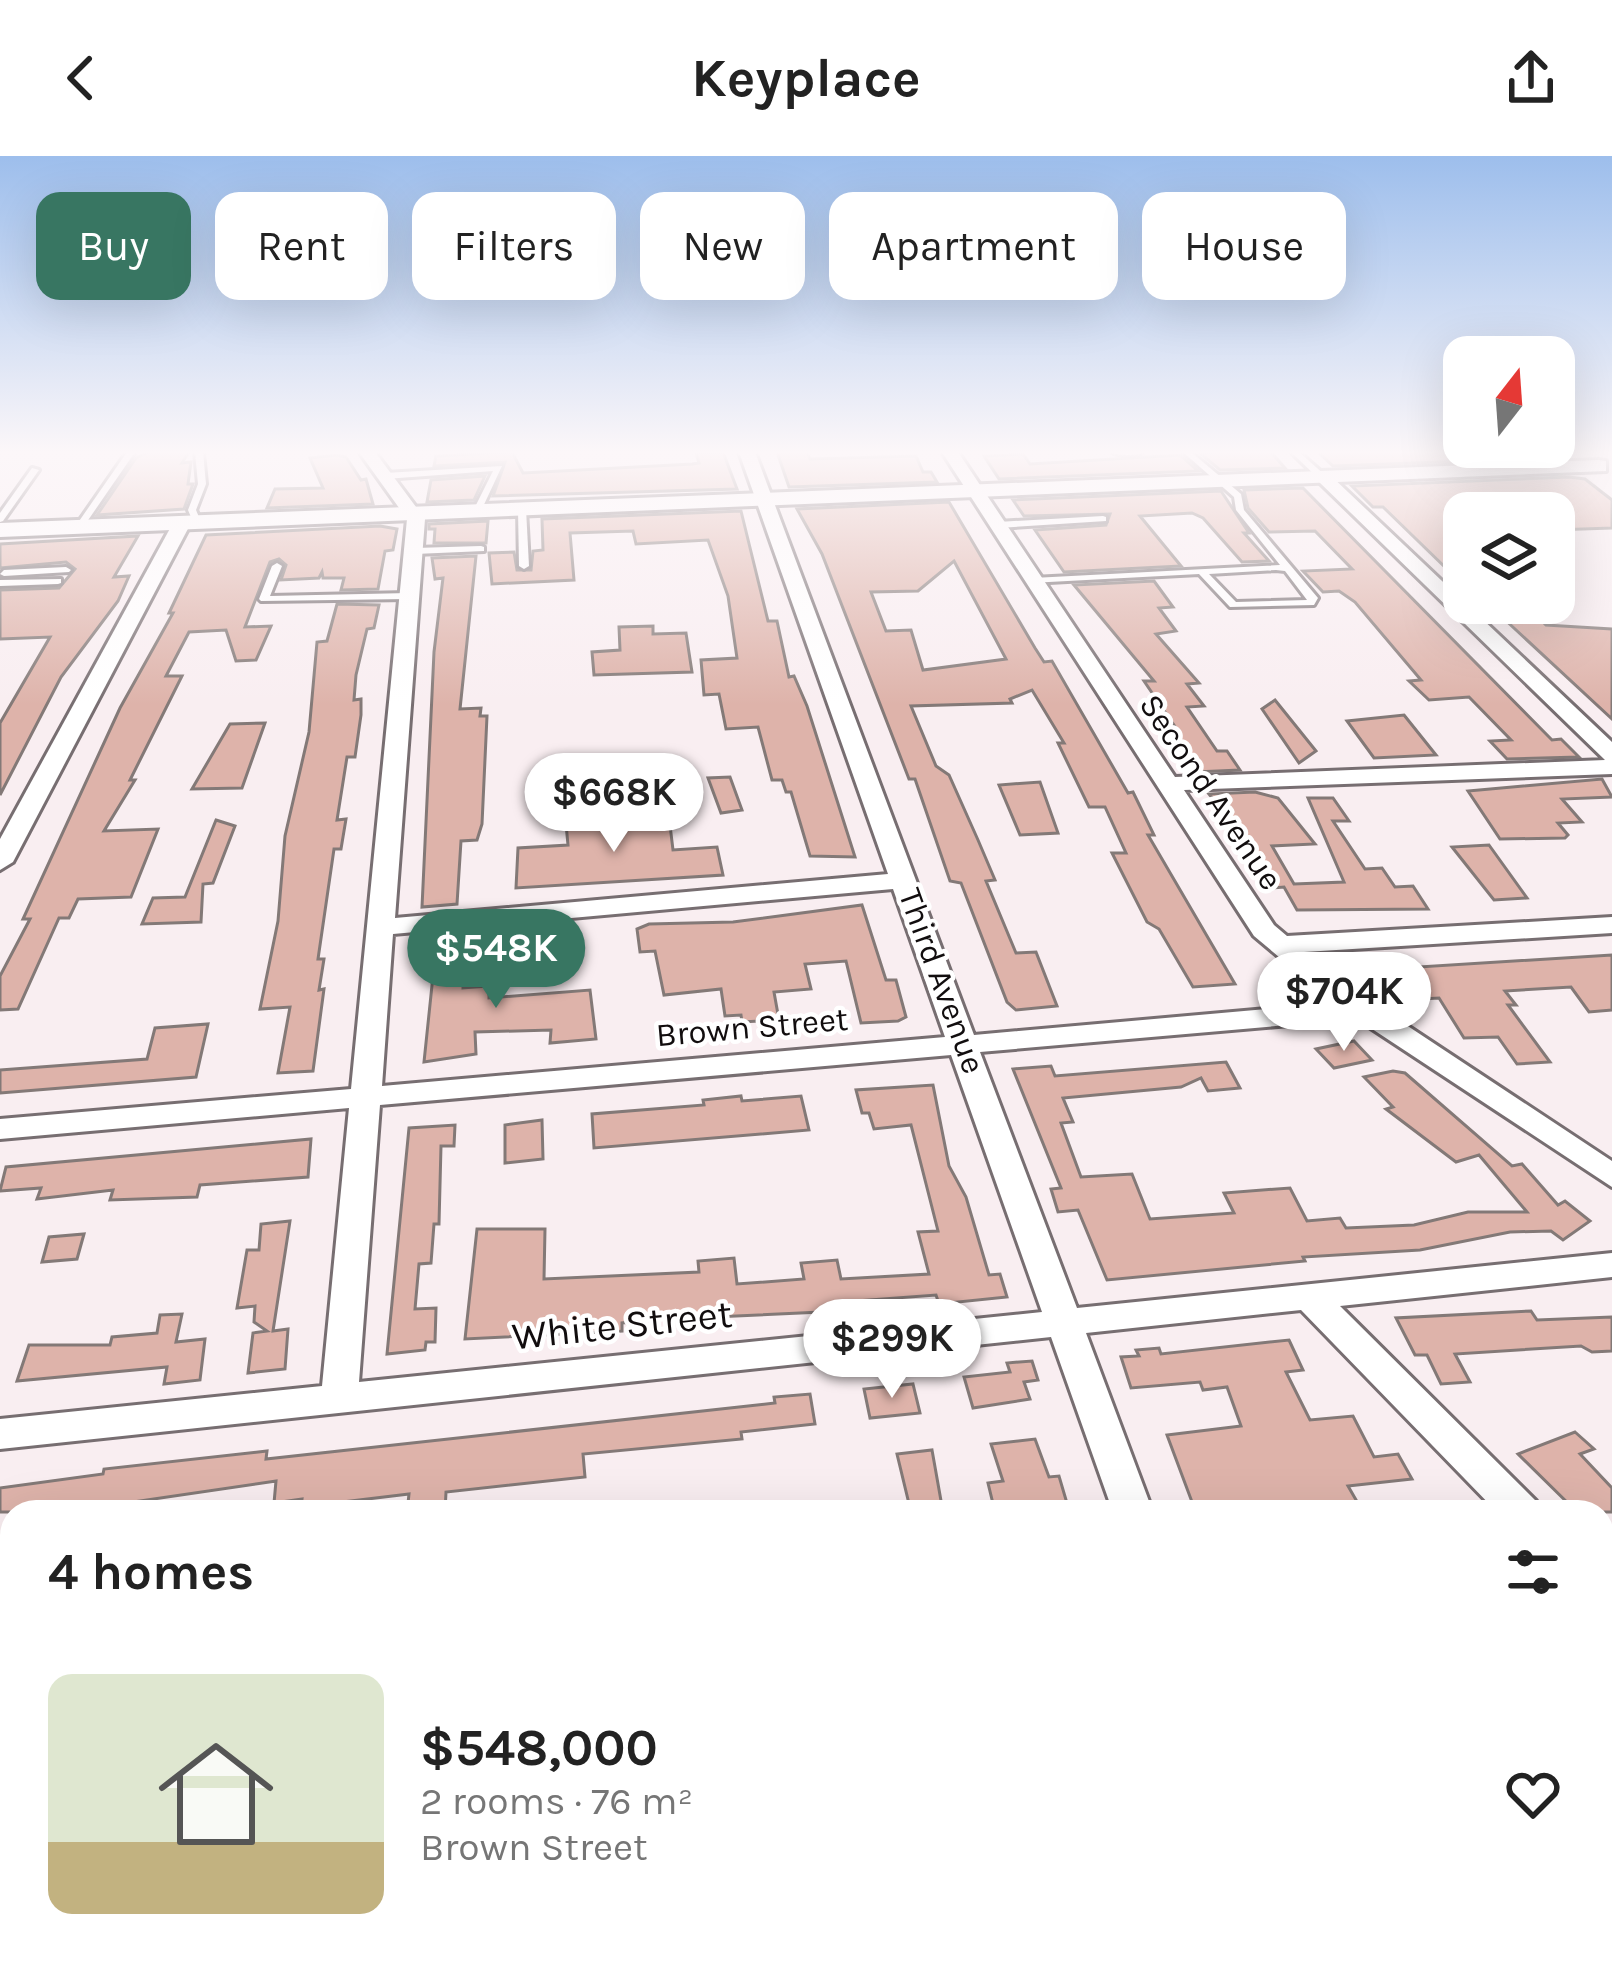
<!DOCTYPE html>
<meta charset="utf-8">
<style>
:root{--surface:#fff;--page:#f6f6f6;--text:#222;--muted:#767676;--accent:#387662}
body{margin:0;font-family:Karla,sans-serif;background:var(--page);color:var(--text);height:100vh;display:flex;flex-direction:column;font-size:45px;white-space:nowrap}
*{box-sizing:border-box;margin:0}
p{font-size:39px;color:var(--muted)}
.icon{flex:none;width:66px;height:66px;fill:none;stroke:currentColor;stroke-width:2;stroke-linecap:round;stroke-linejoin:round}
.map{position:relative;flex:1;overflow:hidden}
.side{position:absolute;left:0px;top:1344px;width:1614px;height:471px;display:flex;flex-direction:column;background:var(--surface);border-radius:36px 36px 0 0;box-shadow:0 12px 48px #0002}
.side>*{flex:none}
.top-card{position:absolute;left:36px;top:36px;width:1542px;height:108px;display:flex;gap:24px}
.needle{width:78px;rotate:17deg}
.buttons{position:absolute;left:1443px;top:180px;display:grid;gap:24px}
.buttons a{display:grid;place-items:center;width:132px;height:132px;border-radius:24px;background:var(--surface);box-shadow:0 12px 48px #0002;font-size:60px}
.price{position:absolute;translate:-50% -102px;padding:0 27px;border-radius:42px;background:#fff;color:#222;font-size:39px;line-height:78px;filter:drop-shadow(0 3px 6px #0008)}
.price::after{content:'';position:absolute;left:50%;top:72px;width:36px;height:27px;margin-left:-18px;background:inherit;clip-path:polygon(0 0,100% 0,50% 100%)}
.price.active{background:var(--accent);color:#fff}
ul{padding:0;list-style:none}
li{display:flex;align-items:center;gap:36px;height:300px;padding:0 48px}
li span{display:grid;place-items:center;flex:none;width:336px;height:240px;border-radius:24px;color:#555}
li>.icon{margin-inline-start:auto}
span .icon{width:144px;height:144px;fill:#fffc;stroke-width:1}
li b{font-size:51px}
h2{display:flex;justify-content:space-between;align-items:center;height:144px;padding:0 48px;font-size:51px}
.chip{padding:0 42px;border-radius:24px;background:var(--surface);box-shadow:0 12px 48px #0002;font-size:42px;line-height:108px}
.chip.active{background:var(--accent);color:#fff}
header{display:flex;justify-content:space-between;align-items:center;height:156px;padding:0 48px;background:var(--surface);font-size:54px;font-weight:700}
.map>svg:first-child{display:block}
.building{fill:#deb3aa;stroke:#837977;stroke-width:3;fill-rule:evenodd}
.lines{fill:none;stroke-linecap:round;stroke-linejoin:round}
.service-casing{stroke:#776e71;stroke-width:6}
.minor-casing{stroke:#776e71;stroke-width:6}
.tertiary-casing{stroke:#776e71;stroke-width:6}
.service{fill:#fff;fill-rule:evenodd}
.minor{fill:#fff;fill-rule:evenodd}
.tertiary{fill:#fff;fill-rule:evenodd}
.labels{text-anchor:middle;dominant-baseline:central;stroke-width:9;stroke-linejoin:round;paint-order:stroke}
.street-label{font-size:33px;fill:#110d0e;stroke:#fff}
.near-street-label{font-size:39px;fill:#110d0e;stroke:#fff}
</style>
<header><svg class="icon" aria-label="back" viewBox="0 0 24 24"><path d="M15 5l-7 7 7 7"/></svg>Keyplace<svg class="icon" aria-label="share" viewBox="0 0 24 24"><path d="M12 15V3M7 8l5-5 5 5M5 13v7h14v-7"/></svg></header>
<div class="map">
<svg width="1612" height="1813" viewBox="0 0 1612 1813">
<rect width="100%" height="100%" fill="#f9eef1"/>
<g class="building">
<polygon points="148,296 189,296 182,307 191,306 188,328 193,328 184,353 97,359 136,302"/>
<polygon points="512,296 523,317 692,308 699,307 696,297 723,296 737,333 493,340 505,306 434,310 436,300"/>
<polygon points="807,296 810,303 916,300 923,316 931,316 937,326 789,331 777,296"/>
<polygon points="1212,296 1271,296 1285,312 1220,314 1201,298"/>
<polygon points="1318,296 1537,296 1545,302 1333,310"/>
<polygon points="1023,298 1030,308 1180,299 1198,315 999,323 984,300"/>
<polygon points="337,299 346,301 361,324 366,323 373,348 267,352 275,333 323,332 310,302"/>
<polygon points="485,320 474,344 427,346 431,324"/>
<polygon points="1569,321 1585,323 1612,344 1612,372 1554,374 1554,357 1464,357 1464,415 1449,415 1383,351 1373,351 1352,330"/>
<polygon points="1303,332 1552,584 1561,583 1579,601 1507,603 1490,585 1511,584 1469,541 1429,544 1409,525 1421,524 1355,446 1339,435 1323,436 1303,415 1352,413 1315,375 1269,376 1248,352 1244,334"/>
<polygon points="1221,335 1249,377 1244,377 1269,405 1242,406 1203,362 1192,357 1140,360 1181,410 1064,416 1035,374 1106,369 1110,358 1024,360 1013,344"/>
<path d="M 949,346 L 1035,492 L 1044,506 L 1052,505 L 1128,637 L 1133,636 L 1154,679 L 1148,679 L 1235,828 L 1193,831 L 1159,773 L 1147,766 L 1112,697 L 1126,697 L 1105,651 L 1089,651 L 1058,587 L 1064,587 L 1032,534 L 1010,543 L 1012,547 L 911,550 L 936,610 L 949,619 L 978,684 L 995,724 L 986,725 L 1016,797 L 1036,796 L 1057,850 L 1016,854 L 1007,846 L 961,727 L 950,725 L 915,623 L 909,623 L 822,398 L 797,353 ZM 954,405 L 1006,503 L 923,514 L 911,474 L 886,475 L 871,436 L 918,435 Z"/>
<polygon points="741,355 768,465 777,465 789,521 794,520 807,550 855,701 810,700 791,636 786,636 782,624 772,624 758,571 726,573 719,538 704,539 701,504 737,502 728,440 708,384 636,388 633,375 570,377 574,424 492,428 489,397 514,396 517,414 531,414 533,395 543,394 542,363"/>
<polygon points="488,365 486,387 434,387 435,373 429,373 429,368"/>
<polygon points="380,370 397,373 393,394 385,395 378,433 341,434 344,422 323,422 322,416 319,422 281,424 286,409 279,403 270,406 245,471 271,470 256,504 236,505 226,474 189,476 166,520 182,520 130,624 135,624 104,675 158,673 131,741 78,743 69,762 59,762 18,853 0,854 0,820 30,763 23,763 120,552 173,457 169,457 206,379"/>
<polygon points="138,380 114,421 129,420 118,445 61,521 0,639 0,567 50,481 0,483 0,434 59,432 75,413 66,406 0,412 0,388"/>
<polygon points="476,400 460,553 481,552 480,560 487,560 482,668 477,684 461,685 457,748 422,751 434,496 443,422 435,423 432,402"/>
<polygon points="1154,425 1173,451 1159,452 1176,475 1156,478 1199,527 1187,528 1204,550 1187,551 1217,595 1227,595 1240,614 1195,616 1169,573 1176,572 1144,525 1154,525 1074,429"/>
<polygon points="337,448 379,449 374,472 367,473 356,519 354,544 361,543 361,559 355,601 347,601 337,664 346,663 341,693 334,693 318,803 324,803 319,834 324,833 313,915 278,917 290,851 260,853 278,765 285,680 309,576 317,486 327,485"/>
<polygon points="1536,459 1546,469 1612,473 1612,563 1501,460"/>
<polygon points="653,470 653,478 686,477 692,516 594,519 592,496 620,494 619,471"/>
<polygon points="1275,544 1316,595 1299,607 1262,553"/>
<polygon points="1404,559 1436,599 1374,602 1347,565"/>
<polygon points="265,567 242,632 192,633 230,568"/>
<polygon points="730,621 742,654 721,657 708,622"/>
<polygon points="1602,623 1612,641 1562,643 1582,666 1558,667 1568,679 1565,682 1500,683 1468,635"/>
<polygon points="1040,626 1058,677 1020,679 999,629"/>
<polygon points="1255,636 1278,642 1315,688 1272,690 1294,728 1344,726 1308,642 1333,642 1349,665 1333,665 1365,713 1382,712 1395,731 1413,730 1428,753 1297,754 1284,731 1273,732 1252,691 1209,638"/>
<polygon points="662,659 669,661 673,694 717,691 723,719 516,732 518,692 568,689 566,668"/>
<polygon points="216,664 235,670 213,727 203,728 201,766 142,768 153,742 185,741"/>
<polygon points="1489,689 1527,742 1494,744 1452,691"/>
<polygon points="862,749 886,824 896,824 906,861 898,865 861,867 846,805 805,808 811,833 774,836 779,864 742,866 741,859 725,860 721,833 664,839 655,795 640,796 637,773 649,768 733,766"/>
<polygon points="464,789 463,832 489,830 489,842 590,834 596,883 550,887 551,874 475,876 476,898 424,906 436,791"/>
<polygon points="1612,799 1612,854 1589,856 1571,831 1505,835 1516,849 1508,849 1550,906 1517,908 1498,881 1464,882 1439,842 1404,844 1386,813"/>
<polygon points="208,868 196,921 0,937 0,914 147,903 155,872"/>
<polygon points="1354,885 1372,904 1334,912 1316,893"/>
<polygon points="1226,906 1240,932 1208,935 1201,922 1181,931 1063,942 1073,966 1061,967 1081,1021 1132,1018 1150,1063 1234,1057 1224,1037 1290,1032 1307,1065 1340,1062 1346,1072 1414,1069 1468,1056 1527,1056 1479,999 1456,1006 1386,953 1393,951 1364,921 1393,915 1405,917 1512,1010 1522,1008 1558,1049 1565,1045 1590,1065 1563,1084 1551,1075 1510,1076 1420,1094 1303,1101 1305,1105 1107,1124 1078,1054 1058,1056 1051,1033 1061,1032 1013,913 1051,910 1055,920"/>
<polygon points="933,929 949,1010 966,1041 989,1119 1000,1118 1007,1141 939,1148 936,1139 841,1146 843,1155 669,1163 622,1167 622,1175 465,1183 477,1073 545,1073 544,1123 699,1116 698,1105 734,1102 737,1128 804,1123 801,1107 837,1104 841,1123 929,1118 918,1076 938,1075 911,969 874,973 869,957 862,957 856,934"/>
<polygon points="741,940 742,945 801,940 809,974 594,992 592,958 704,949 703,944"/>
<polygon points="542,964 543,1003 505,1007 505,969"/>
<polygon points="455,969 454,990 441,990 439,1068 434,1068 431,1107 419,1108 415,1153 436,1152 435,1186 426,1186 425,1194 387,1198 409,972"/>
<polygon points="311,983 308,1021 200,1029 197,1041 110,1044 113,1034 37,1043 41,1032 0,1035 6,1011"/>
<polygon points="290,1065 273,1175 288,1173 285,1213 248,1217 253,1177 267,1175 254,1166 255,1150 237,1152 247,1094 259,1094 261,1068"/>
<polygon points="84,1078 77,1103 42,1106 49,1081"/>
<polygon points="1531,1155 1537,1164 1612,1161 1612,1195 1592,1196 1581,1190 1455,1198 1470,1226 1441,1228 1427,1199 1415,1199 1396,1162"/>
<polygon points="182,1158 176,1186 205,1183 200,1224 164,1228 167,1211 17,1225 29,1189 110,1189 112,1181 157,1177 160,1159"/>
<polygon points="1289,1184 1303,1214 1286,1216 1310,1264 1353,1260 1374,1301 1398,1298 1412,1323 1348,1330 1363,1356 1275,1356 1270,1346 1195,1354 1167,1279 1241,1270 1227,1231 1203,1234 1200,1226 1131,1232 1121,1201 1139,1200 1136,1194 1159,1192 1161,1198"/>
<polygon points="1032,1205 1038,1224 1024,1226 1030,1243 973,1252 964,1221 1010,1216 1007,1207"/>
<polygon points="913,1228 920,1257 870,1262 864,1233"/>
<polygon points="810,1238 815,1268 741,1276 742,1283 583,1298 585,1321 446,1336 445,1356 407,1356 409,1338 301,1351 302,1343 274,1347 276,1325 65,1356 0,1356 0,1332 103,1318 104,1313 267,1295 266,1303 775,1247 774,1241"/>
<polygon points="1575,1276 1594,1293 1580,1298 1612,1332 1612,1356 1577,1356 1518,1298"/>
<polygon points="1035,1283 1049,1321 1059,1320 1069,1354 995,1356 988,1327 1003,1325 991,1288"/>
<polygon points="932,1294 943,1356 911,1356 897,1298"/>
</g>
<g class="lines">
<defs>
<g id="service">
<polygon points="127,296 135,296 82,373 76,373 75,371"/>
<polygon points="195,296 203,296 206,328 196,354 201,366 197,369 193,366 188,354 198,328"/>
<path d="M 1112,296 L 1143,296 C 1136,300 1119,300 1112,296 Z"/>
<path d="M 1183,296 L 1191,296 L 1241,338 L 1244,354 L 1318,442 L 1314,449 L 1230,451 L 1199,418 L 1030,427 L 1030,423 L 1033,422 L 1280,409 L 1236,354 L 1234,341 ZM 1276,414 L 1285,415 L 1307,444 L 1236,446 L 1209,418 Z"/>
<polygon points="1291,296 1299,296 1326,320 1326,324 1320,324"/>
<polygon points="502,310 481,355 477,358 473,355 493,315 385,323 381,320 385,317"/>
<polygon points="32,312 39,314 3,365 0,366 0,357"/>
<polygon points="522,350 526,353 529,410 524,413 519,410 518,353"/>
<polygon points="1103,360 1106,361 1106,365 998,372 994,369 998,366"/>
<polygon points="481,390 484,391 484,395 415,398 410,395 415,392"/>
<polygon points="277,407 282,410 270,440 409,437 414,440 409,443 261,445 259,443 272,410"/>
<polygon points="66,411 71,414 69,416 4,420 0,418 4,414"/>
<polygon points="61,423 61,427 58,428 0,430 0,424"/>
</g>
<g id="minor">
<path d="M 359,296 L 375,296 L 425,363 L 395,762 L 888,718 L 739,296 L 755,296 L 974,879 L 1334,847 L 1254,780 L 942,296 L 958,296 L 1175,621 L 1605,604 L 1315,322 L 1329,318 L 1612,586 L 1612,618 L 1184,634 L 1274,769 L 1287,780 L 1612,761 L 1612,777 L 1304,796 L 1326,816 L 1612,1005 L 1612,1031 L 1357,863 L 980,896 L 1077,1152 L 1612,1097 L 1612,1121 L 1340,1150 L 1536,1345 L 1542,1356 L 1497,1356 L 1301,1154 L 1086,1177 L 1153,1356 L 1113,1356 L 1051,1181 L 0,1293 L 0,1263 L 322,1230 L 349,952 L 0,983 L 0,963 L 351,933 L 407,363 ZM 893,733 L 945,881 L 382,930 L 393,778 ZM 951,899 L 1042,1156 L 359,1226 L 380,949 Z"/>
<polygon points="182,362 191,367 13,706 0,714 0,683 173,367"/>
<polygon points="1602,1419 1612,1423 1612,1465 1602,1461"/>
<polygon points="12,1690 12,1736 0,1738 0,1692"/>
<polygon points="1271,1803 1321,1803 1325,1813 1275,1813"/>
</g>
<polygon id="tertiary" points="1598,304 1606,305 1606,315 0,381 0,367"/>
</defs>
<use href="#service" class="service-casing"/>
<use href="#minor" class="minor-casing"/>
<use href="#tertiary" class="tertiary-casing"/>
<use href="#service" class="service"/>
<use href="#minor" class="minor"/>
<use href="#tertiary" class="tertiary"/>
</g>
<linearGradient id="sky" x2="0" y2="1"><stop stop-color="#9dbeec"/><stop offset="0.54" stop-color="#fcf7f9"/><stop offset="1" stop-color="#fcf7f9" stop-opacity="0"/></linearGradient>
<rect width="1612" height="549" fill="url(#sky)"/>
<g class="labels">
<g class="street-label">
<text transform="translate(1211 636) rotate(56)">Second Avenue</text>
<text transform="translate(942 825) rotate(70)">Third Avenue</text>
<text transform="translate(752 871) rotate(-5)">Brown Street</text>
</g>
<g class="near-street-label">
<text transform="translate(622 1169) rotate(-6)">White Street</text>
</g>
</g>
</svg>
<div class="buttons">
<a><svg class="needle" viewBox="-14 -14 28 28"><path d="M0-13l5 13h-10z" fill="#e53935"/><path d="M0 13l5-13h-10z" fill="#767676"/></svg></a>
<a><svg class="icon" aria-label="layers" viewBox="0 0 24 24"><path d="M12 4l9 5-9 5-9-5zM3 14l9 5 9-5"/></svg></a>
</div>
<b class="price" style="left:614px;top:699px">$668K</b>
<b class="price active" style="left:496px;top:855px">$548K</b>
<b class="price" style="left:1344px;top:898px">$704K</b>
<b class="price" style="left:892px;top:1245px">$299K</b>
<div class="top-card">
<a class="chip active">Buy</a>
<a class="chip">Rent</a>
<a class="chip">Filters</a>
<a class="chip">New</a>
<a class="chip">Apartment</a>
<a class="chip">House</a>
</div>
<section class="side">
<h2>4 homes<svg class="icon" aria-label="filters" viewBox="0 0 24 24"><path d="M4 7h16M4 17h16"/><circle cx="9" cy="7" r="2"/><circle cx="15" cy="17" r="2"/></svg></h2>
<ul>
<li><span style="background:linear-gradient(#dfe7d0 70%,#c2b280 0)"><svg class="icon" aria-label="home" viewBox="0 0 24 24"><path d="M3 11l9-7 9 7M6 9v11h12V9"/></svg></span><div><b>$548,000</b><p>2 rooms · 76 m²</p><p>Brown Street</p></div><svg class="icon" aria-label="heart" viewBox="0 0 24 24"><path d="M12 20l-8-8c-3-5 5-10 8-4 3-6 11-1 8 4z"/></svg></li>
</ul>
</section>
</div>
